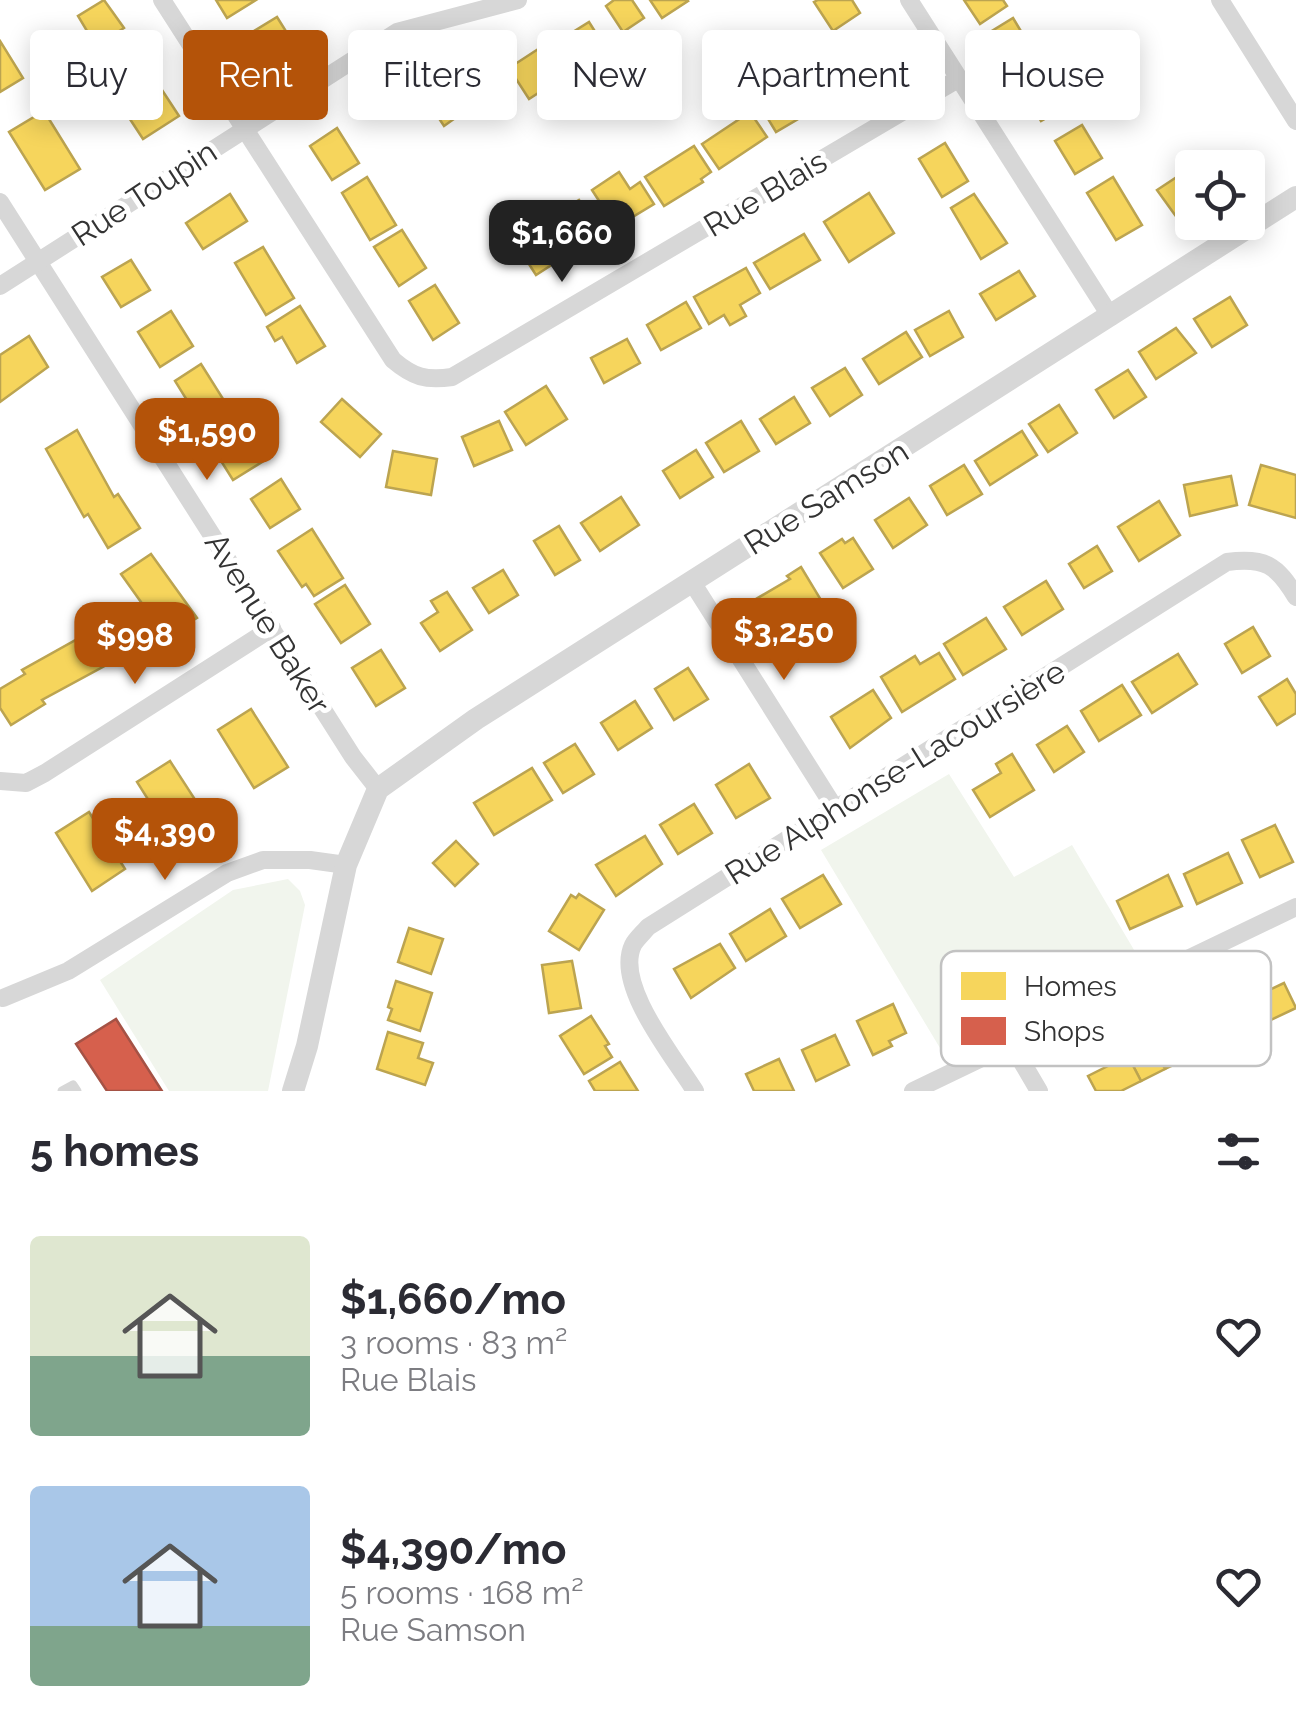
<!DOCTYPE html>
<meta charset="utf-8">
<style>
:root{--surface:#fff;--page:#f2f2f3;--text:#2b2b33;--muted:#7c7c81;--accent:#b45309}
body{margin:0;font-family:Raleway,sans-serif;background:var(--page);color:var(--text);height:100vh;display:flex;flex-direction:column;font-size:38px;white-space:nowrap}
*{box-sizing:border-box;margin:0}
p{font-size:32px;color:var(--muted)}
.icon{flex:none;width:55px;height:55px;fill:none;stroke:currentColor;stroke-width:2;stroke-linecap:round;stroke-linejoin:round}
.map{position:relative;height:1091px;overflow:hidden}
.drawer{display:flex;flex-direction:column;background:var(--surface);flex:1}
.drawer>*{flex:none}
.banner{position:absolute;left:30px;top:30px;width:1238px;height:90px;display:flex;gap:20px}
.fabs{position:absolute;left:1175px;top:150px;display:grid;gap:20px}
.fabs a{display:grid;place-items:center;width:90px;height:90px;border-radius:10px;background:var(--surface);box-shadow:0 5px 25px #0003;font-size:50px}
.price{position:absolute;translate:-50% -85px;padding:0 22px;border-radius:20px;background:var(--accent);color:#fff;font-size:32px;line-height:65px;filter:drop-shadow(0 2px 5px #0008)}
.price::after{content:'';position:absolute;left:50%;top:60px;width:30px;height:22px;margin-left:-15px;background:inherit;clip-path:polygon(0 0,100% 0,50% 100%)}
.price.selected{background:#222;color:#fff}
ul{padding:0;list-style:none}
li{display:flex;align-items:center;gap:30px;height:250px;padding:0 30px}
li span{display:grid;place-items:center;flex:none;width:280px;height:200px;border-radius:10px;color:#555}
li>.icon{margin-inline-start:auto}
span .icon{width:120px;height:120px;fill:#fffc;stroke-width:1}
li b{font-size:42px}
h2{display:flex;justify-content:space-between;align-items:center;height:120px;padding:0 30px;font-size:42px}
.pill{padding:0 35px;border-radius:10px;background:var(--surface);box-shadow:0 5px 25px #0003;font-size:35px;line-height:90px}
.pill.selected{background:var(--accent);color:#fff}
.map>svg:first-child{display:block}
.green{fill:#f1f5ed}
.homes{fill:#f6d55c;stroke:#bca450;stroke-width:2.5}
.shops{fill:#d6604d;stroke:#a55245;stroke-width:2.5}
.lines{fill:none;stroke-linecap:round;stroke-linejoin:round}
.service{stroke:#d7d7d7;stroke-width:9}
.minor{stroke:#d7d7d7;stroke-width:18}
.tertiary{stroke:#d7d7d7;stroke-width:22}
.labels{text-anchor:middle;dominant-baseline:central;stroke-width:10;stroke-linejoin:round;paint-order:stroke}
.street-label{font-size:32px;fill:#333;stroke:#fff}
.key{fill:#fff;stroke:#c2c2c2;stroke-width:2.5}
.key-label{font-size:28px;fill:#333}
</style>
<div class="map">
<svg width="1296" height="1091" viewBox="0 0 1296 1091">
<rect width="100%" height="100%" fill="#fff"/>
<g class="green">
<polygon points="949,774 1014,877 1072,845 1140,960 1108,976 1078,977 995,1017 977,1037 943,1053 821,850"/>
<polygon points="288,879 300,891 305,905 268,1091 169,1091 100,980 233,890"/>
</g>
<g class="homes">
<polygon points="104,0 124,28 96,46 78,16"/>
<polygon points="216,0 256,0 227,18"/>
<polygon points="614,0 632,0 644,18 623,32 606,6"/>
<polygon points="650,0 687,0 688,1 662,18"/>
<polygon points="818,0 852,0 860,13 833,31 814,2"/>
<polygon points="964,0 1003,0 1007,6 980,24"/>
<polygon points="277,17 294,44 258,66 241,39"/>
<polygon points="1013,18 1042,66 1016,82 987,34"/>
<polygon points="589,22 608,52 583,67 565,37"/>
<polygon points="0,41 23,78 0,92"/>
<polygon points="877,42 892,66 854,89 839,65"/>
<polygon points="546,44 566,75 529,99 509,68"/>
<polygon points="135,45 153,74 121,94 103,65"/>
<polygon points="494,62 511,88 489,102 472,76"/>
<polygon points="446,75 468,109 444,126 421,91"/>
<polygon points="1058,75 1074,102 1041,121 1025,94"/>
<polygon points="792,83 810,112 776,132 759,104"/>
<polygon points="162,90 179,116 143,139 126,113"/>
<polygon points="44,111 80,169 45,190 9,132"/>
<polygon points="750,112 767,137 719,169 702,144"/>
<polygon points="1082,125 1102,158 1075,174 1055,141"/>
<polygon points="337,128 359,163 332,180 310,146"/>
<polygon points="945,143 968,181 942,197 919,159"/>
<polygon points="694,146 711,172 701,179 703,182 664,206 645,177"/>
<polygon points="1204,159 1210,168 1192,168 1192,203 1175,215 1157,190"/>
<polygon points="619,172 630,189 640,182 654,204 616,227 592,190"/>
<polygon points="367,177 396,225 370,240 342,193"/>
<polygon points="1113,177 1142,225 1116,240 1087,193"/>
<polygon points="869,193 894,233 849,262 824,222"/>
<polygon points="230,194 247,221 203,249 186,223"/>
<polygon points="974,194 1007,243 981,259 951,208"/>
<polygon points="579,200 601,236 573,253 551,217"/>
<polygon points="543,226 564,257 536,275 516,244"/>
<polygon points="402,230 426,268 399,286 374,247"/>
<polygon points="804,234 820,260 770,289 754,263"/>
<polygon points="263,247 294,298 266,315 235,263"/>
<polygon points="131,260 150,290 121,307 102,277"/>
<polygon points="746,268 760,293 740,305 746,316 730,325 724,315 709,324 694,297"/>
<polygon points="1019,271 1035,296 996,320 980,294"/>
<polygon points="435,285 459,323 433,340 409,301"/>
<polygon points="1230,297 1247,325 1212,347 1194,319"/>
<polygon points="686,302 701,328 661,350 647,325"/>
<polygon points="300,306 325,346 297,363 282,337 275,341 267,327"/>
<polygon points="171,311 193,346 160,367 138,332"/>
<polygon points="949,311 963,337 930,356 915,330"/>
<polygon points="1176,328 1196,353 1156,379 1139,352"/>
<polygon points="906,332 922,357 879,384 863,359"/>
<polygon points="29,336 48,367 0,402 0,355"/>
<polygon points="627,339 640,363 604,383 591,358"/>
<polygon points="201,364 225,402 198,418 175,381"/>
<polygon points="845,368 862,395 830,416 812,388"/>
<polygon points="1128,370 1146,397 1114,418 1096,390"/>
<polygon points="546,386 567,419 526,445 505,412"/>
<polygon points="794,397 810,423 776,444 760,419"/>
<polygon points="342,399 381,434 360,457 321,422"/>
<polygon points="1059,405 1077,433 1048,452 1029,424"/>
<polygon points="236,419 262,462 233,480 206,437"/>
<polygon points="499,421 512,450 474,466 462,437"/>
<polygon points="741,421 759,451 724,472 706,443"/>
<polygon points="77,430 114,497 118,494 140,528 108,548 88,514 84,517 46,449"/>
<polygon points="1022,431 1037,455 990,485 975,461"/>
<polygon points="696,450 713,477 680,498 663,471"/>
<polygon points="393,451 437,459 431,495 386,487"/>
<polygon points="964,465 982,494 947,515 930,486"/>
<polygon points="1261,465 1296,475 1296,518 1249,505"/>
<polygon points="1231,476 1237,505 1190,516 1184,485"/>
<polygon points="281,479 300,509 270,528 251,499"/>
<polygon points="621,497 639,525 600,551 581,523"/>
<polygon points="909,498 927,525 893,548 875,520"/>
<polygon points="1159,501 1180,535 1139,561 1118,527"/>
<polygon points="559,526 580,560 555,575 534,541"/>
<polygon points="312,529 343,578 314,596 306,584 302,587 278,551"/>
<polygon points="853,538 873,569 843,588 820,553 842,539 845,543"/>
<polygon points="1097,546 1112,571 1084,588 1069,564"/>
<polygon points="151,554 197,618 166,637 121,574"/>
<polygon points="801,567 821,600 809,608 811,612 777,633 756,599 790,579 787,576"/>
<polygon points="503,570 518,595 489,613 473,588"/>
<polygon points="1046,581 1063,609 1022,635 1004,607"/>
<polygon points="345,585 370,624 341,643 315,604"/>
<polygon points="447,592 472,630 440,651 421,623 438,612 431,601"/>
<polygon points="986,618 1006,649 963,675 944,644"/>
<polygon points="1253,627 1270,656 1242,673 1225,644"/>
<polygon points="90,632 110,663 42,700 45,704 11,725 0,708 0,689 25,674 22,670"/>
<polygon points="381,650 405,688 376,706 352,668"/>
<polygon points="939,653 955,679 902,712 881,677 915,656 920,664"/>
<polygon points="1178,654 1197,684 1152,713 1132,682"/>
<polygon points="688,668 708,699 674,720 655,689"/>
<polygon points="1287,679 1296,694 1296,713 1277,725 1259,697"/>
<polygon points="1122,685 1141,715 1099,741 1081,711"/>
<polygon points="873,690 891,718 850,748 831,717"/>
<polygon points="635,701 652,728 618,750 601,723"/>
<polygon points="251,709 288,767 254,788 218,730"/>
<polygon points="1067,726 1084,752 1054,772 1037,745"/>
<polygon points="575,744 594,774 563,793 544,763"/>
<polygon points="1012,754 1034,790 990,817 973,790 1001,773 996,764"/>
<polygon points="170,761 207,818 173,839 137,782"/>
<polygon points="749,764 770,798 736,818 716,785"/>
<polygon points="532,768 552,800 494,835 474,803"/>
<polygon points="694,804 712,833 678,854 660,825"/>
<polygon points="89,812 125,869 92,891 56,833"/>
<polygon points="1275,825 1293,862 1260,877 1242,840"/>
<polygon points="645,836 662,864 616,896 596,865"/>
<polygon points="456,841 478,864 455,886 433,863"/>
<polygon points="1228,853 1242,883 1197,904 1184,874"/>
<polygon points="823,875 841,904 800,928 782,899"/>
<polygon points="1168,875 1182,906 1130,929 1117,901"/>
<polygon points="579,894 604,910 579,950 549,931 571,895 576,898"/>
<polygon points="770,909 786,936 746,961 730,934"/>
<polygon points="409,928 443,939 431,974 398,962"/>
<polygon points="720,944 735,968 691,998 674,969"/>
<polygon points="572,961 581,1008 549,1013 542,965"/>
<polygon points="396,981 432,993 420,1031 388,1020 392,1009 388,1007"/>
<polygon points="1284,983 1296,1008 1256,1027 1244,1002"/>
<polygon points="893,1004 906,1033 889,1041 892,1046 873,1055 857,1021"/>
<polygon points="591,1016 609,1044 605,1046 612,1057 584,1074 560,1036"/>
<polygon points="388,1032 423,1043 418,1058 433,1063 425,1085 377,1069"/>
<polygon points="1177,1033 1189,1058 1165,1069 1152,1045"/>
<polygon points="835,1035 849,1065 816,1081 802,1050"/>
<polygon points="1152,1045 1165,1069 1141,1081 1128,1056"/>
<polygon points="1128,1056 1141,1081 1121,1091 1096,1091 1088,1076"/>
<polygon points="779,1059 794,1091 754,1091 746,1074"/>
<polygon points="620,1062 638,1091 595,1091 589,1081"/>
</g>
<polygon class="shops" points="116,1019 162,1091 107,1091 76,1044"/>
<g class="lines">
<polyline class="service" points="62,1091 73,1085 77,1091"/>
<g class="minor">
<path d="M 162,0 L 393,360 C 413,377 426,381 452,377 L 958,79"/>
<polyline points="909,0 1111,317"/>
<polyline points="1220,0 1296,121"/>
<polyline points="0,202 353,757 378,789"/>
<polyline points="0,286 397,32 518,0"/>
<polyline points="692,582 836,810"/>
<polyline points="0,781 26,783 45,773 272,628"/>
<polyline points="3,998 68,971 227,873 263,860 310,860 346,865"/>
<polyline points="1012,1045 1039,1091"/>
<path d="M 695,1091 C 674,1057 614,985 633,945 C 636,939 644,932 648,927 L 1227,562 C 1265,557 1277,565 1296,597"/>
<polyline points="913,1091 1296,907"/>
</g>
<polyline class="tertiary" points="293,1091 307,1046 346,865 378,789 476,719 1296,197"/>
</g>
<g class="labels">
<g class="street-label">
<text transform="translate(144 193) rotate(-33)">Rue Toupin</text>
<text transform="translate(765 193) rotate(-31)">Rue Blais</text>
<text transform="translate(826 497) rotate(-32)">Rue Samson</text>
<text transform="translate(268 623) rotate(58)">Avenue Baker</text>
<text transform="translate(895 772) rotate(-32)">Rue Alphonse-Lacoursière</text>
</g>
</g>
<rect x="941" y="951" width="330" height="115" rx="15" class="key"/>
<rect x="961" y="972" width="45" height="28" fill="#f6d55c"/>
<rect x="961" y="1017" width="45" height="28" fill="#d6604d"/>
<g class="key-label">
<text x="1024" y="996">Homes</text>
<text x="1024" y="1041">Shops</text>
</g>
</svg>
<div class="fabs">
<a><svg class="icon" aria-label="locate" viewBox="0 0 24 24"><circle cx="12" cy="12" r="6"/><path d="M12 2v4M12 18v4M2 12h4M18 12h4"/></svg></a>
</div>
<b class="price selected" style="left:562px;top:285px">$1,660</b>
<b class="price" style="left:207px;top:483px">$1,590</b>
<b class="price" style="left:784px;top:683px">$3,250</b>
<b class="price" style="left:135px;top:687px">$998</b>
<b class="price" style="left:165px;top:883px">$4,390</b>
<div class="banner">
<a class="pill">Buy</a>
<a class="pill selected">Rent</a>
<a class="pill">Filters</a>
<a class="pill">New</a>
<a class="pill">Apartment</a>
<a class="pill">House</a>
</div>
</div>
<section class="drawer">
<h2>5 homes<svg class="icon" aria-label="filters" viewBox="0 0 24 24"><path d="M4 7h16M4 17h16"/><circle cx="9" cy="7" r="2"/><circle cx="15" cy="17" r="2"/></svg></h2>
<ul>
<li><span style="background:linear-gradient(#dfe7d0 60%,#7fa58c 0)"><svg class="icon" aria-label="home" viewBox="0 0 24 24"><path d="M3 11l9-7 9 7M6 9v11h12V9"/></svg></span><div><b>$1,660/mo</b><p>3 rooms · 83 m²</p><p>Rue Blais</p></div><svg class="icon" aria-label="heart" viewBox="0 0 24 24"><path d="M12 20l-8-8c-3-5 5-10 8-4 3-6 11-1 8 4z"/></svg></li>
<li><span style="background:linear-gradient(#a9c7e8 70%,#7fa58c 0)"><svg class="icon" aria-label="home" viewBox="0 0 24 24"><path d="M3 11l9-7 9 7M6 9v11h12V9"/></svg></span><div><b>$4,390/mo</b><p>5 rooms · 168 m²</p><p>Rue Samson</p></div><svg class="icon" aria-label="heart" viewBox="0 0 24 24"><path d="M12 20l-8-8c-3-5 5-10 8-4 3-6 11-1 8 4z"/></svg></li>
</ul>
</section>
